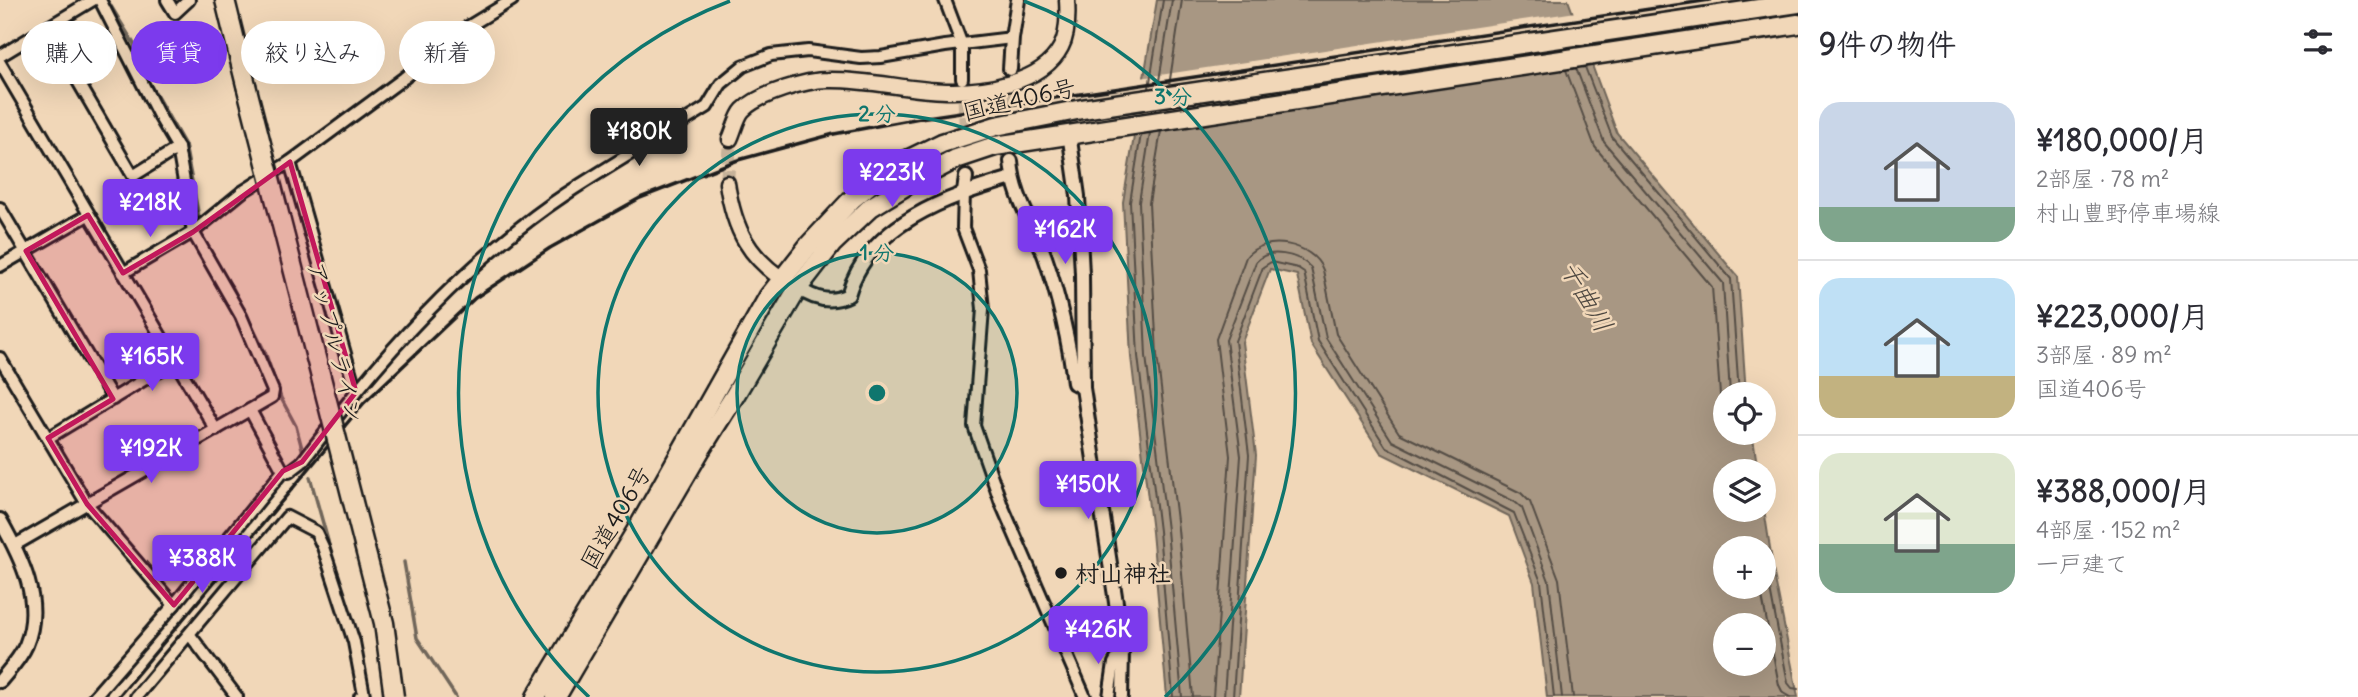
<!DOCTYPE html>
<html lang="ja">
<meta charset="utf-8">
<style>
:root{--surface:#fff;--page:#f7f7f7;--text:#2b2b33;--muted:#7c7c81;--line:#e1e1e2;--accent:#7c3aed}
body{margin:0;font-family:Delius,"Klee One",sans-serif;background:var(--page);color:var(--text);height:100vh;display:flex;flex-direction:column;font-size:26px;white-space:nowrap}
*{box-sizing:border-box;margin:0}
p{font-size:23px;color:var(--muted)}
.icon{flex:none;width:38px;height:38px;fill:none;stroke:currentColor;stroke-width:2;stroke-linecap:round;stroke-linejoin:round}
.map{position:relative;flex:1;overflow:hidden}
.panel{display:flex;flex-direction:column;background:var(--surface);width:560px}
.panel>*{flex:none}
.banner{position:absolute;left:21px;top:21px;width:665px;height:63px;display:flex;gap:14px}
.controls{position:absolute;left:1713px;top:382px;display:grid;gap:14px}
.controls a{display:grid;place-items:center;width:63px;height:63px;border-radius:50%;background:var(--surface);box-shadow:0 7px 28px #0002;font-size:35px}
.price{position:absolute;translate:-50% -60px;padding:0 16px;border-radius:7px;background:var(--accent);color:#fff;font-size:23px;line-height:46px;filter:drop-shadow(0 2px 4px #0008)}
.price::after{content:'';position:absolute;left:50%;top:42px;width:21px;height:16px;margin-left:-10px;background:inherit;clip-path:polygon(0 0,100% 0,50% 100%)}
.price.active{background:#222;color:#fff}
ul{padding:0;list-style:none}
li{display:flex;align-items:center;gap:21px;height:175px;padding:0 21px}
li+li{border-top:2px solid var(--line)}
li span{display:grid;place-items:center;flex:none;width:196px;height:140px;border-radius:21px;color:#555}
li>.icon{margin-inline-start:auto}
span .icon{width:84px;height:84px;fill:#fffc;stroke-width:1}
li b{font-size:30px}
h2{display:flex;justify-content:space-between;align-items:center;height:84px;padding:0 21px;font-size:30px}
.chip{padding:0 24px;border-radius:32px;background:var(--surface);box-shadow:0 7px 28px #0002;font-size:24px;line-height:63px}
.chip.active{background:var(--accent);color:#fff}
main{display:flex;flex:1;min-height:0}
.map>svg:first-child{display:block}
.water{fill:#a89783;stroke:#70665a;stroke-width:2;fill-rule:evenodd}
.pier{fill:#f1d7b8}
.lines{fill:none;stroke-linecap:round;stroke-linejoin:round}
.shore{stroke:#544d45;stroke-width:2}
.stream{stroke:#70665a;stroke-width:3.5}
.minor-tunnel{stroke:#c6b299;stroke-width:10;stroke-dasharray:10 5;stroke-linecap:butt}
.tertiary-tunnel{stroke:#c6b299;stroke-width:12;stroke-dasharray:12 6;stroke-linecap:butt}
.secondary-tunnel{stroke:#c6b299;stroke-width:14;stroke-dasharray:14 7;stroke-linecap:butt}
.minor-casing{stroke:#1c1c1c;stroke-width:16}
.tertiary-casing{stroke:#1c1c1c;stroke-width:18}
.secondary-casing{stroke:#1c1c1c;stroke-width:19}
.trunk-casing{stroke:#1c1c1c;stroke-width:23}
.minor{stroke:#f1d7b8;stroke-width:10}
.tertiary{stroke:#f1d7b8;stroke-width:12}
.secondary{stroke:#f1d7b8;stroke-width:14}
.trunk{stroke:#f1d7b8;stroke-width:18}
.rail{stroke:#1c1c1c;stroke-width:3.5}
.trunk-bridge-casing{stroke:#1c1c1c;stroke-width:23;stroke-linecap:butt}
.trunk-bridge{stroke:#f1d7b8;stroke-width:18}
.marked{fill:#c2185b;fill-opacity:0.2;stroke:#c2185b;stroke-width:5;stroke-linejoin:round}
.ring{fill:none;stroke:#0f766e;stroke-width:3.5}
.poi-dot{fill:#1c1c1c;stroke:#f1d7b8;stroke-width:2.5}
.labels{text-anchor:middle;dominant-baseline:central;stroke-width:5;stroke-linejoin:round;paint-order:stroke}
.street-label{font-size:24px;fill:#1c1c1c;stroke:#f1d7b8}
.poi-label{font-size:24px;font-weight:bold;fill:#1c1c1c;stroke:#f1d7b8;text-anchor:start}
.water-label{font-size:26px;font-style:italic;fill:#4d4740;stroke:#f1d7b8}
.centre{fill:#0f766e;stroke:#f1d7b8;stroke-width:3.5}
.ring-label{font-size:21px;text-anchor:middle;font-weight:bold;fill:#0f766e;stroke:#f1d7b8;stroke-width:5;stroke-linejoin:round;paint-order:stroke}
</style>
<main>
<div class="map">
<svg width="1798" height="697" viewBox="0 0 1798 697">
<rect width="100%" height="100%" fill="#f1d7b8"/>
<filter id="ink" filterUnits="userSpaceOnUse"><feTurbulence type="fractalNoise" baseFrequency=".0143" numOctaves="2"/><feDisplacementMap in="SourceGraphic" scale="14" xChannelSelector="R" yChannelSelector="G"/><feConvolveMatrix kernelMatrix="1 2 1 2 8 2 1 2 1" color-interpolation-filters="sRGB"/></filter>
<g filter="url(#ink)">
<path class="water" d="M 1157,0 L 1568,0 L 1617,133 L 1738,277 L 1746,394 L 1726,394 L 1726,432 L 1752,432 L 1758,471 L 1726,471 L 1726,509 L 1764,509 L 1774,574 L 1798,697 L 1547,697 L 1534,583 L 1509,516 L 1381,453 L 1311,344 L 1297,275 L 1270,269 L 1242,342 L 1256,455 L 1239,697 L 1167,697 L 1152,532 L 1131,357 L 1123,202 ZM 1726,548 L 1764,548 L 1764,586 L 1726,586 ZM 1726,625 L 1764,625 L 1764,663 L 1726,663 Z"/>
<polygon class="pier" points="1576,12 1596,66 1130,136 1140,78"/>
<g class="lines">
<g class="shore">
<polyline points="1585,67 1612,137 1731,279 1739,394"/>
<polyline points="1576,68 1604,142 1723,283 1730,394"/>
<polyline points="1566,70 1595,147 1712,287 1720,395 1726,409"/>
<polyline points="1169,86 1182,0"/>
<polyline points="1158,87 1172,0"/>
<polyline points="1149,88 1163,0"/>
<polyline points="1161,131 1149,203 1157,355 1178,529 1193,697"/>
<polyline points="1150,133 1139,202 1146,356 1167,530 1182,697"/>
<polyline points="1141,134 1130,202 1138,356 1159,531 1173,697"/>
<polyline points="1764,558 1788,683 1792,688 1798,689"/>
<polyline points="1760,586 1779,685 1783,693 1790,697"/>
<path d="M 1213,697 L 1230,456 L 1216,339 L 1246,257 C 1264,233 1313,243 1323,270 L 1336,334 L 1399,433 L 1521,493 L 1530,502 L 1559,579 L 1573,697"/>
<path d="M 1224,697 L 1241,456 L 1226,340 L 1256,262 C 1268,247 1299,254 1311,268 L 1326,338 L 1392,441 L 1515,502 L 1522,508 L 1549,581 L 1562,697"/>
<polyline points="1233,697 1249,455 1235,341 1263,267 1271,262 1298,268 1304,272 1318,341 1386,447 1514,513 1541,582 1554,697"/>
</g>
<g class="stream">
<polyline points="109,3 134,44 140,67 185,145 199,217"/>
<polyline points="225,279 233,288 265,352 281,398 296,426 304,456"/>
<polyline points="310,477 328,541"/>
<polyline points="404,562 417,638 456,697"/>
</g>
<polyline class="minor-tunnel" points="962,86 966,177"/>
<polyline class="tertiary-tunnel" points="1010,76 1011,161"/>
<polyline class="secondary-tunnel" points="727,183 730,139"/>
<defs>
<g id="minor">
<polyline points="167,0 175,13 189,0"/>
<polyline points="945,0 962,45 962,79"/>
<polyline points="47,28 133,176 178,148"/>
<polyline points="0,56 93,0"/>
<polyline points="0,63 216,430"/>
<polyline points="964,192 963,228 979,270 983,309 974,426 1001,503 1085,697"/>
<polyline points="0,208 113,399"/>
<polyline points="0,266 88,215"/>
<polyline points="123,273 193,232 242,192 290,162 404,78 466,28 512,0"/>
<polyline points="0,358 87,504 174,605"/>
<path d="M 356,392 C 417,318 485,248 566,194 C 612,164 660,136 707,107 L 721,84 L 743,66 L 771,55 L 808,51 L 861,58 L 881,57 L 945,46 L 1012,38"/>
<polyline points="250,410 283,471"/>
<polyline points="48,438 175,361"/>
<polyline points="15,545 272,397 273,391 241,316 193,232 178,148 158,114 100,0"/>
<polyline points="190,635 237,697"/>
<polyline points="94,697 174,605 283,471 289,472 302,462 356,392 290,162"/>
<polyline points="136,697 287,517 316,532 323,547 354,642 364,695 360,697"/>
<polyline points="1109,697 1114,663 1123,648"/>
<polyline points="1122,697 1123,651"/>
</g>
<g id="tertiary">
<polyline points="1010,69 1012,38 1018,0"/>
<polyline points="1069,133 1078,196 1082,274 1083,388 1123,648"/>
<path d="M 1011,161 C 1014,199 1033,223 1045,257 C 1058,294 1070,344 1074,383 L 1083,388"/>
<polyline points="964,192 966,177"/>
<path d="M 798,288 C 814,299 830,304 848,295 C 869,223 947,197 1012,178"/>
<path d="M 0,520 C 21,557 44,602 26,645 C 20,659 9,670 0,681"/>
</g>
<g id="secondary">
<path d="M 730,139 C 734,131 737,116 743,110 C 759,94 806,80 828,80 C 868,79 907,90 946,91 C 982,92 1042,84 1061,47 C 1068,34 1068,15 1067,0"/>
<path d="M 727,183 C 734,230 749,259 790,284"/>
</g>
<g id="trunk">
<polyline points="225,0 246,85"/>
<polyline points="536,697 641,523 769,296 809,245 852,199 879,177 905,161 942,143 996,126 1082,109 1798,3"/>
<polyline points="556,697 701,449 735,395 798,288 832,244 871,207 912,182 956,159 995,146 1798,24"/>
</g>
</defs>
<use href="#minor" class="minor-casing"/>
<use href="#tertiary" class="tertiary-casing"/>
<use href="#secondary" class="secondary-casing"/>
<use href="#trunk" class="trunk-casing"/>
<use href="#minor" class="minor"/>
<use href="#tertiary" class="tertiary"/>
<use href="#secondary" class="secondary"/>
<use href="#trunk" class="trunk"/>
<polyline class="rail" points="118,697 364,403 475,298 550,248 640,198 738,160 834,134 920,118 1710,0"/>
<defs>
<polyline id="trunk-bridge" points="246,85 384,623 394,697"/>
</defs>
<use href="#trunk-bridge" class="trunk-bridge-casing"/>
<use href="#trunk-bridge" class="trunk-bridge"/>
</g>
</g>
<path class="marked" d="M 290,162 L 356,392 L 302,462 L 283,471 L 174,605 L 87,504 L 48,438 L 113,399 L 26,251 L 88,215 L 123,273 L 193,232 Z"/>
<circle cx="877" cy="393" r="140" fill="#0f766e" fill-opacity=".12"/>
<g class="ring">
<circle cx="877" cy="393" r="140"/>
<circle cx="877" cy="393" r="279"/>
<path d="M589 697A419 419 0 0 1 730 1M1024 1A419 419 0 0 1 1165 697"/>
</g>
<circle class="poi-dot" cx="1061" cy="573" r="7"/>
<g class="labels">
<g class="street-label">
<text transform="translate(1019 99) rotate(-13)">国道406号</text>
<text transform="translate(336 342) rotate(76)">アップルライン</text>
<text transform="translate(615 517) rotate(-60)">国道406号</text>
</g>
<g class="poi-label">
<text x="1075" y="573">村山神社</text>
</g>
<g class="water-label">
<text transform="translate(1587 296) rotate(60)">千曲川</text>
</g>
</g>
<circle cx="877" cy="393" r="10" class="centre"/>
<g class="ring-label">
<text x="1173" y="104">3 分</text>
<text x="877" y="121">2 分</text>
<text x="877" y="260">1 分</text>
</g>
</svg>
<div class="controls">
<a><svg class="icon" aria-label="locate" viewBox="0 0 24 24"><circle cx="12" cy="12" r="6"/><path d="M12 2v4M12 18v4M2 12h4M18 12h4"/></svg></a>
<a><svg class="icon" aria-label="layers" viewBox="0 0 24 24"><path d="M12 4l9 5-9 5-9-5zM3 14l9 5 9-5"/></svg></a>
<a>+</a>
<a>−</a>
</div>
<b class="price active" style="left:639px;top:168px">¥180K</b>
<b class="price" style="left:892px;top:209px">¥223K</b>
<b class="price" style="left:150px;top:239px">¥218K</b>
<b class="price" style="left:1065px;top:266px">¥162K</b>
<b class="price" style="left:152px;top:393px">¥165K</b>
<b class="price" style="left:151px;top:485px">¥192K</b>
<b class="price" style="left:1088px;top:521px">¥150K</b>
<b class="price" style="left:202px;top:595px">¥388K</b>
<b class="price" style="left:1098px;top:666px">¥426K</b>
<div class="banner">
<a class="chip">購入</a>
<a class="chip active">賃貸</a>
<a class="chip">絞り込み</a>
<a class="chip">新着</a>
</div>
</div>
<section class="panel">
<h2>9件の物件<svg class="icon" aria-label="filters" viewBox="0 0 24 24"><path d="M4 7h16M4 17h16"/><circle cx="9" cy="7" r="2"/><circle cx="15" cy="17" r="2"/></svg></h2>
<ul>
<li><span style="background:linear-gradient(#c9d6e8 75%,#7fa58c 0)"><svg class="icon" aria-label="home" viewBox="0 0 24 24"><path d="M3 11l9-7 9 7M6 9v11h12V9"/></svg></span><div><b>¥180,000/月</b><p>2部屋 · 78 m²</p><p>村山豊野停車場線</p></div></li>
<li><span style="background:linear-gradient(#bfe0f5 70%,#c2b280 0)"><svg class="icon" aria-label="home" viewBox="0 0 24 24"><path d="M3 11l9-7 9 7M6 9v11h12V9"/></svg></span><div><b>¥223,000/月</b><p>3部屋 · 89 m²</p><p>国道406号</p></div></li>
<li><span style="background:linear-gradient(#dfe7d0 65%,#7fa58c 0)"><svg class="icon" aria-label="home" viewBox="0 0 24 24"><path d="M3 11l9-7 9 7M6 9v11h12V9"/></svg></span><div><b>¥388,000/月</b><p>4部屋 · 152 m²</p><p>一戸建て</p></div></li>
</ul>
</section>
</main>
